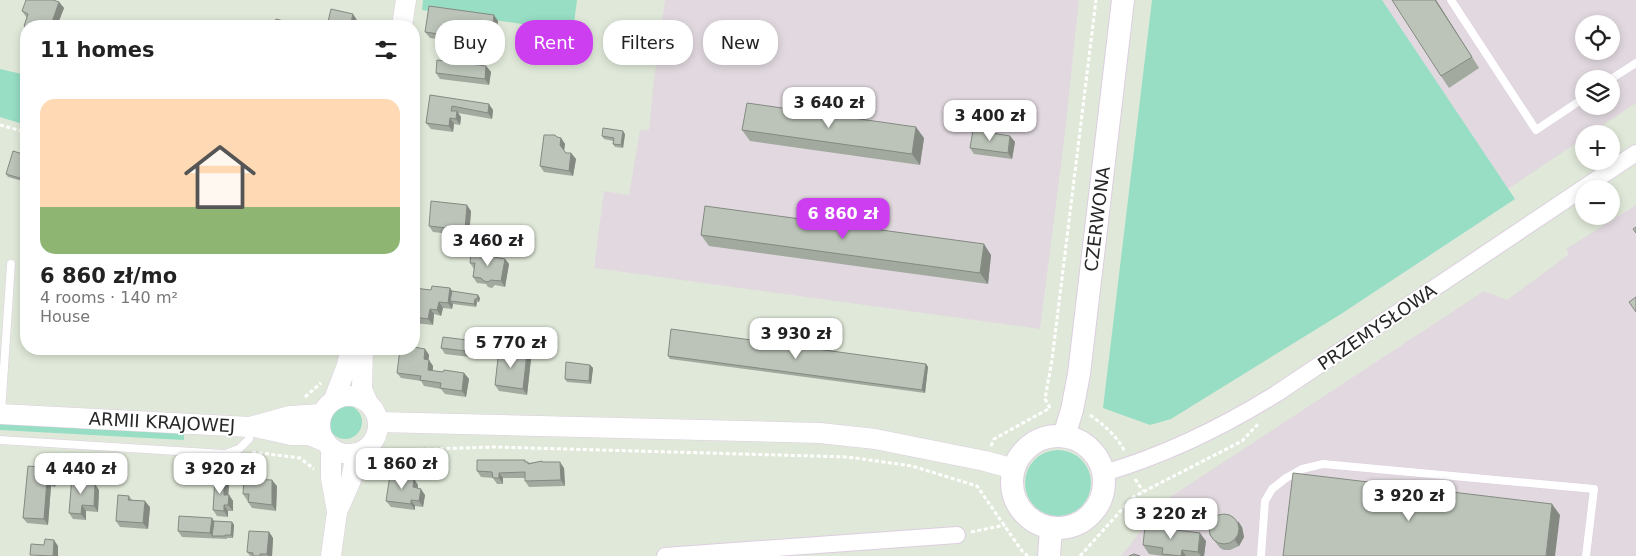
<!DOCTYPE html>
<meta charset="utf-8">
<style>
:root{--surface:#fff;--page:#f6f6f6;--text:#222;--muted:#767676;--accent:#cd3ef1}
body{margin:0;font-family:"DejaVu Sans",sans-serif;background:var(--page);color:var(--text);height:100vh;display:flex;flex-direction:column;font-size:19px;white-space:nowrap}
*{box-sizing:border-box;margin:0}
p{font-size:16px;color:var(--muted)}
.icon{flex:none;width:28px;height:28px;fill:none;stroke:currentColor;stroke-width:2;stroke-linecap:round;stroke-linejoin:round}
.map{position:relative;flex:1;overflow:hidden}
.side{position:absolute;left:20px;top:20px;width:400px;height:335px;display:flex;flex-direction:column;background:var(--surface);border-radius:20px;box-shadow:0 2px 8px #0003}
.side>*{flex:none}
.banner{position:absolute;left:435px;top:20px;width:475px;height:45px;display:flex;gap:10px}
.buttons{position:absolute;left:1575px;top:15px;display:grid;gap:10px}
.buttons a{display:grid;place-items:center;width:45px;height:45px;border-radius:50%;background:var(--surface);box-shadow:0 2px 8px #0003;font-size:25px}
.price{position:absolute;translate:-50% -42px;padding:0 11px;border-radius:10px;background:#fff;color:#222;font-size:16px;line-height:32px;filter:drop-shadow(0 1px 2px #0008)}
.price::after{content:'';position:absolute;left:50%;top:30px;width:15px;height:11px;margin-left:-8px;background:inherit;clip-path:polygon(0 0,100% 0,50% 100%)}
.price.active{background:var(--accent);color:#fff}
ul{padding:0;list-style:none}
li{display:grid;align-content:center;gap:10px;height:265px;padding:0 20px}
li span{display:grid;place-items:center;height:155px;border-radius:15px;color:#555}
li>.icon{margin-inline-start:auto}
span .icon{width:90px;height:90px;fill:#fffc;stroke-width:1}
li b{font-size:21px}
h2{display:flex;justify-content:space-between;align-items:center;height:60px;padding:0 20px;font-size:21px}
.tag{padding:0 18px;border-radius:20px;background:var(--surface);box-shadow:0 2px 8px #0003;font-size:18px;line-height:45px}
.tag.active{background:var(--accent);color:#fff}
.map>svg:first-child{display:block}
.industrial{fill:#e1d9df;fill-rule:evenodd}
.green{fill:#97dec5}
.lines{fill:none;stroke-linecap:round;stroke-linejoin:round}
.service-casing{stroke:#dccee0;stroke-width:9}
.minor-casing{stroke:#dccee0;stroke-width:18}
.tertiary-casing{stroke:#dccee0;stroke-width:21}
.secondary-casing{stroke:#dccee0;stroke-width:24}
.path{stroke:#fff;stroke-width:3;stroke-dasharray:4 2.5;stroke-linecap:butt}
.service{stroke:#fff;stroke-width:8}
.minor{stroke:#fff;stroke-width:16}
.tertiary{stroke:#fff;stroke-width:20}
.secondary{stroke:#fff;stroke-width:22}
.wall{fill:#a2a99f}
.shaded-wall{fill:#848982}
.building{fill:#bcc4b9;stroke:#848982}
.labels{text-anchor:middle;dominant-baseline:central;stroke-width:4;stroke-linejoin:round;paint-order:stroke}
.street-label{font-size:18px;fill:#272727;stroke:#fff}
</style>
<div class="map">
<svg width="1636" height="556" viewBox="0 0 1636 556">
<rect width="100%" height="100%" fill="#e0e9d9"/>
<g class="industrial">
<polygon points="665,0 1079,0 1064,142 1040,329 594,268 604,191 629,195 640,130 649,130 653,88"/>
<path d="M 1382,0 L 1636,0 L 1636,103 L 1590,134 L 1584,134 L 1584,138 L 1508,189 ZM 1584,24 L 1611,24 L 1611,51 L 1584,51 ZM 1584,79 L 1611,79 L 1611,106 L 1584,106 Z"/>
<polygon points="1636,205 1636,556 1121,556 1164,501 1484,291 1507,300 1569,254 1566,249"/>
</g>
<g class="green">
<polygon points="423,0 577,0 573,31 422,10"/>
<polygon points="1152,0 1382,0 1515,199 1341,314 1171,419 1150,425 1103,408"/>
<polygon points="0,69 26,75 26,125 0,117"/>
<circle cx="345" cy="422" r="17"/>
<polygon points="0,424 184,434 184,440 0,430"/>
<circle cx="1058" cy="483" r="33"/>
</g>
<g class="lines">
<defs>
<g id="service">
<polyline points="1451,0 1536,130 1584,98"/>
<polyline points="1611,79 1636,63"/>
<polyline points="1,412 11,264"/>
<polyline points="0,440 225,454 239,449 249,439 250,428"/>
<polyline points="1261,556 1265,501 1272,489 1286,478 1302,469 1323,464 1594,489 1586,556"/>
</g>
<g id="minor">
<path d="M 1104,473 C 1166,455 1221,428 1276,394 L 1636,153"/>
<polyline points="665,556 957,535"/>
</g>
<g id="tertiary">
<polyline points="402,26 406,0"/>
<polyline points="363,349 362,389 367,401"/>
<circle cx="349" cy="425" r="29"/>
<polyline points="334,399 346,368 351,349"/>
<polyline points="0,414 250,427 290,416 322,414"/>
<polyline points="379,422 820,433 875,439 985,461 1014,469"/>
<polyline points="255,427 291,435 309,435 326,442"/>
<polyline points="331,448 331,478 337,512"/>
<polyline points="331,556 337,512 351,480 356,453"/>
</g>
<g id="secondary">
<polyline points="1064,436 1072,410 1079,374 1123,0"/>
<circle cx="1058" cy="482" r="46"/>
<polyline points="1049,556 1051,529"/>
</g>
</defs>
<use href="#service" class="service-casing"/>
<use href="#minor" class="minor-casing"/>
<use href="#tertiary" class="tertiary-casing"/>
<use href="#secondary" class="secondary-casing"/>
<g class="path">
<polyline points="0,125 26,132"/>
<polyline points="305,397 321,383"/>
<polyline points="1050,408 1045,399 1052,360 1096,0"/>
<path d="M 1090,415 C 1104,425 1117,436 1125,452"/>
<polyline points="991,446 994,439 1050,408"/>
<polyline points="252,452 300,458 314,469"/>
<polyline points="371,462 397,450 495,447 848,457 912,466 977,486 1022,551 1028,556"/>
<polyline points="1135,479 1143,491"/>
<polyline points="971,532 1005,525"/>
<polyline points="1080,556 1133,497 1242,441 1259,423"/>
</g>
<use href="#service" class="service"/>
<use href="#minor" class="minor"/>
<use href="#tertiary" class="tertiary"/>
<use href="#secondary" class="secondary"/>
</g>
<g class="wall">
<polygon points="1436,0 1479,68 1449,88 1441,76"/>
<polygon points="59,2 64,8 57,26 26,26 26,29 24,26 27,18 22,11"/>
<polygon points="498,21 495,44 444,36 443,40 430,38 425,32"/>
<polygon points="486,66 491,72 489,85 440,79 436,73"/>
<polygon points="430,95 493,110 492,119 458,113 461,117 460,125 454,124 453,132 431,129 426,123"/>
<polygon points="742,130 924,138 920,165 750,141"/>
<polygon points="625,134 623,148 615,147 613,144 613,141 604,139 602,136"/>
<polygon points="1010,136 1015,142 1012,159 974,154 970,148"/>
<polygon points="557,137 561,138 565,144 564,151 566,153 571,153 576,159 573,176 544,172 540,166"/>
<polygon points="26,155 26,182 8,177 6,174"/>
<polygon points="471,211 469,236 433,232 429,226"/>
<polygon points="701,235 991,255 988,284 709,246"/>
<polygon points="505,259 509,264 505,287 495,285 492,288 488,287 486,284 477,283 473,277 474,269 470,263"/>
<polygon points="414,288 431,290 450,288 452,291 480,298 479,302 477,302 476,307 453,304 452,309 443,308 441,316 434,314 433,325 414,323"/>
<polygon points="467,340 471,346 470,357 445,354 441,348"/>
<polygon points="425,349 429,355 428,360 433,366 433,371 443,372 464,373 469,379 466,397 445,394 441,389 424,386 421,381 401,378 397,373"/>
<polygon points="668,356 926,364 928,367 925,393 670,359"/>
<polygon points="531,359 527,395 499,391 495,385"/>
<polygon points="590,365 593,368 591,384 567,382 565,379"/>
<polygon points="525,460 526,462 528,462 529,463 542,461 543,462 564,468 565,486 529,487 525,481 525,478 503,478 503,484 497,484 493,478 481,477 477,471"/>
<polygon points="48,468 52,474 52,476 56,481 55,487 51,486 48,525 27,523 23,518"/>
<polygon points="224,478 229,484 228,495 229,495 233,501 233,511 228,511 228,517 217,516 213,510"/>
<polygon points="86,483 99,490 98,512 86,511 86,520 73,519 69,513"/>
<polygon points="418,485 418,488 425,495 423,507 415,506 415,510 391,507 386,501"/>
<polygon points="277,486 276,511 252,508 248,502 248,500 247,500 243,494"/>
<polygon points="129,496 132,500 150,507 148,529 120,527 116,521"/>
<polygon points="214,521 232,522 234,525 233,538 227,538 227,539 182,537 178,531"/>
<polygon points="1242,527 1244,537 1239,546 1230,550 1224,550 1220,548 1209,534"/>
<polygon points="269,532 273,538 272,556 250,556 247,552"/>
<polygon points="1206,541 1204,556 1163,556 1149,554 1143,545"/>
</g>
<g class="shaded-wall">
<polygon points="1435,0 1436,0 1479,68 1472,57"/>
<polygon points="59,2 64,8 57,26 53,26 52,22"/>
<polygon points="353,14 357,20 356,26 350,26"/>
<polygon points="494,15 498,21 495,44 491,38"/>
<polygon points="440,30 444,36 443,40 439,34"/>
<polygon points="486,66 491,72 489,85 485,79"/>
<polygon points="489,104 493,110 492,119 488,113"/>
<polygon points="457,111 461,117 460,125 456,119"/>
<polygon points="450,118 454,124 453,132 449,126"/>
<polygon points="916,127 924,138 920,165 912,154"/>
<polygon points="623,131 625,134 623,148 621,145"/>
<polygon points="1010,136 1015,142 1012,159 1008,153"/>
<polygon points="561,138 565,144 564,151 560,145"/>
<polygon points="571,153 576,159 573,176 569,171"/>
<polygon points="467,205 471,211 469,236 465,230"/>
<polygon points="984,244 991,255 988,284 980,273"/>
<polygon points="505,259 509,264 505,287 501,281"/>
<polygon points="450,288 454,294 450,301 453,304 452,309 448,303"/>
<polygon points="478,295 480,298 479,302 477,299"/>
<polygon points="475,299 477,302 476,307 474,304"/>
<polygon points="439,302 443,308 441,316 437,310"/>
<polygon points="430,309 434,314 433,325 428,319"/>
<polygon points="467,340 471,346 470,357 466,351"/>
<polygon points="425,349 429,355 428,365 424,359"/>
<polygon points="527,353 531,359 527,395 523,389"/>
<polygon points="429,360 433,366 432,376 428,370"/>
<polygon points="926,364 928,367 925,393 922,390"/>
<polygon points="590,365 593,368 591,384 589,381"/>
<polygon points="464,373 469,379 466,397 462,391"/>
<polygon points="560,462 564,468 565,486 561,480"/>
<polygon points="48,468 52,474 52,476 56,481 55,487 48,475"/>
<polygon points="499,473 503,478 503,484 499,478"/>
<polygon points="224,478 229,484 228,501 224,495"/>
<polygon points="414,479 418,485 417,493 413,487"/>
<polygon points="47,480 51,486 48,525 44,519"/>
<polygon points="272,480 277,486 276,511 272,505"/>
<polygon points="95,484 99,490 98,512 94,506"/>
<polygon points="421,489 425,495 423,507 419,501"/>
<polygon points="229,495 233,501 233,511 228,505"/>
<polygon points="411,500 415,506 415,510 411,504"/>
<polygon points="145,501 150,507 148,529 143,523"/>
<polygon points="1552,504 1560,515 1555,556 1546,556"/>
<polygon points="82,505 86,511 86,520 81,514"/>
<polygon points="224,505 228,511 228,517 224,511"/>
<polygon points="212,518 216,524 212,536 215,539 210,533"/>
<polygon points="1238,521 1242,527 1244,537 1239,546 1235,540"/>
<polygon points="232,522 234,525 233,538 231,535"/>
<polygon points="269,532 273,538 272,556 268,556 267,554"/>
<polygon points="1200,533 1206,541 1204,556 1201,556 1198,552"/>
<polygon points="54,540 58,546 58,556 53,556"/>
<polygon points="1182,550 1186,556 1181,556"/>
</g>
<g class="building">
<polygon points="26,0 53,0 59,2 52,22 54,23 53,26 26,27 24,26 28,14 22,11"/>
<polygon points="1392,0 1435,0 1472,57 1441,76"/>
<polygon points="429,6 494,15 491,38 440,30 439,34 425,32"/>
<polygon points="331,9 353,14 350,26 327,26"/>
<polygon points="276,19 303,26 274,26"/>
<polygon points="437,60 486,66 485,79 436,73"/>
<polygon points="430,95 489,104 488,113 452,106 451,111 457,111 456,119 450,118 449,126 426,123"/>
<polygon points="747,103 916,127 912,154 742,130"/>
<polygon points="603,128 623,131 621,145 613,144 614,138 602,136"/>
<polygon points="973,130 1010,136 1008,153 970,148"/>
<polygon points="544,135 555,135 557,137 561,138 560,145 566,153 571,153 569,171 540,166"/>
<polygon points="13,151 26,155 26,180 6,174"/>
<polygon points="431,201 467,205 465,230 429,226"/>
<polygon points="705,206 984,244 980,273 701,235"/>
<polygon points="1636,227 1636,233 1633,229"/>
<polygon points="471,253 505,259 501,281 491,280 488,282 484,281 481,278 473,277 475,263 470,263"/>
<polygon points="432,286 450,288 448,303 439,302 437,310 430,309 428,319 414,317 414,288 431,290"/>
<polygon points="452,291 478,295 477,299 475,299 474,304 450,301"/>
<polygon points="1636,297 1636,312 1629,302"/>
<polygon points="671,329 926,364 922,390 668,356"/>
<polygon points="443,337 467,340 466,351 441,348"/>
<polygon points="414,347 425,349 424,359 429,360 428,370 443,372 444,370 464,373 462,391 440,388 441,383 420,380 421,376 397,373 400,349 414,349"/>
<polygon points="499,349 527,353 523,389 495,385"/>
<polygon points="566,362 590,365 589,381 565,379"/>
<polygon points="477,460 525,460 525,462 528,462 528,464 542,461 542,462 560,462 561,480 525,481 525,472 499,473 499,478 493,478 492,472 477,471"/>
<polygon points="28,466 48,468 48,475 52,475 51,481 47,480 44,519 23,518"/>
<polygon points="1293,473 1552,504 1546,556 1283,556"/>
<polygon points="390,475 414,479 413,487 421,489 419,501 411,500 411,504 386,501"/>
<polygon points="72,477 82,477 81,483 95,484 94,506 82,505 81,514 69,513"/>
<polygon points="215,478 224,478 224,495 229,495 228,505 224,505 224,511 213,510"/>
<polygon points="244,479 272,480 272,505 248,502 249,494 243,494"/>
<polygon points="118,495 129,496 128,500 145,501 143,523 116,521"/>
<circle cx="1224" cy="529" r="15"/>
<polygon points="179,516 212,518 210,533 178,531"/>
<polygon points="214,521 232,522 231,535 225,535 225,536 212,536"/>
<polygon points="1145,526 1200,533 1198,552 1182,550 1181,556 1162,554 1163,548 1143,545"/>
<polygon points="249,531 269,532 267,554 260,554 260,556 253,556 253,553 247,552"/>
<polygon points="45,539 54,540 53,556 30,555 31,544 44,545"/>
<polygon points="1134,554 1140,556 1129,556"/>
</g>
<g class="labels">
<g class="street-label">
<text transform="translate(1097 219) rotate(-83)">CZERWONA</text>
<text transform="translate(1377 327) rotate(-34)">PRZEMYSŁOWA</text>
<text transform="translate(162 422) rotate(3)">ARMII KRAJOWEJ</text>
</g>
</g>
</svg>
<div class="buttons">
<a><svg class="icon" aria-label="locate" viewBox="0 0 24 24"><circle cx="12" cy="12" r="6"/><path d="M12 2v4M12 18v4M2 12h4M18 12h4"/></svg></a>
<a><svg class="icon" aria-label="layers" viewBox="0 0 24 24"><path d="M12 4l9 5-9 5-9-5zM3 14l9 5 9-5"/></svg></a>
<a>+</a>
<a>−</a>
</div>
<b class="price" style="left:829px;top:129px">3 640 zł</b>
<b class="price" style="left:990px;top:142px">3 400 zł</b>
<b class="price active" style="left:843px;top:240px">6 860 zł</b>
<b class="price" style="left:488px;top:267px">3 460 zł</b>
<b class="price" style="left:796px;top:360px">3 930 zł</b>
<b class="price" style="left:511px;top:369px">5 770 zł</b>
<b class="price" style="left:402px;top:490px">1 860 zł</b>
<b class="price" style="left:81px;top:495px">4 440 zł</b>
<b class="price" style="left:220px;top:495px">3 920 zł</b>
<b class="price" style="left:1409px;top:522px">3 920 zł</b>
<b class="price" style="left:1171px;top:540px">3 220 zł</b>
<div class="banner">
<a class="tag">Buy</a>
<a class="tag active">Rent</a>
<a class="tag">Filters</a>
<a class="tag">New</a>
</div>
<section class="side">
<h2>11 homes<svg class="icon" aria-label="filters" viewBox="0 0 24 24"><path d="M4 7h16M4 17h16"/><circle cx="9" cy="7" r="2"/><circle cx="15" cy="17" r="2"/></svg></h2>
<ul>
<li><span style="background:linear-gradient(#ffd9b3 70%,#8fb573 0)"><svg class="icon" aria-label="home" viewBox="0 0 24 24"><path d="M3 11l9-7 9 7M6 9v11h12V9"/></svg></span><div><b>6 860 zł/mo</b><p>4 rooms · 140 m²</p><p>House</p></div></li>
</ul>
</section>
</div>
